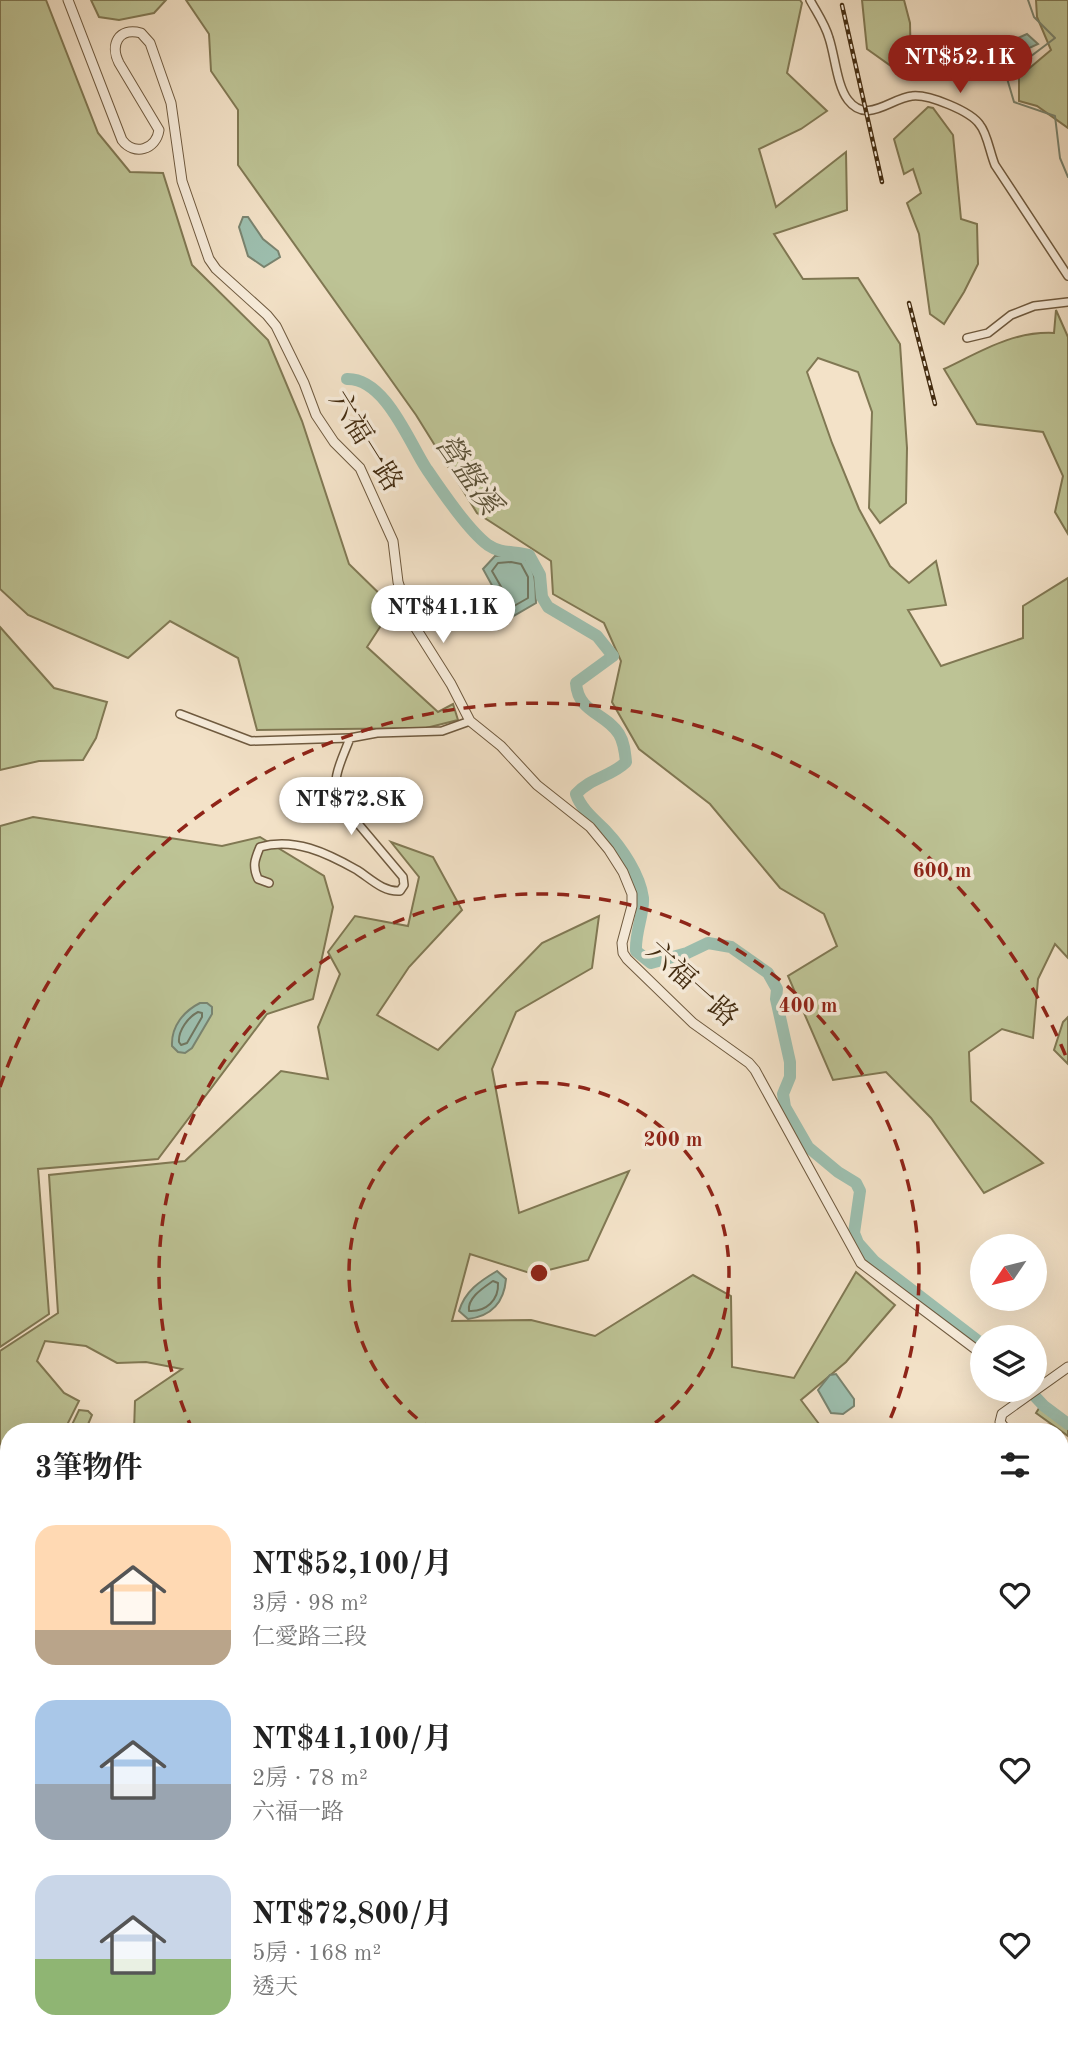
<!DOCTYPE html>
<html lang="zh-TW">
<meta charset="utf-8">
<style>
:root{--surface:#fff;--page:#f2f2f2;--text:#222;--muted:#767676;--accent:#8f2418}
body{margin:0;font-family:"Old Standard TT","Noto Serif TC",serif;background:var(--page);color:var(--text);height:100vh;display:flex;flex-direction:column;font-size:26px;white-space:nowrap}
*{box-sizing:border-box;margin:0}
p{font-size:23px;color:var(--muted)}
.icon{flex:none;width:38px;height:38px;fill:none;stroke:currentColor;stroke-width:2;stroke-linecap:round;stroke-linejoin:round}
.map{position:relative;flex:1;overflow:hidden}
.sheet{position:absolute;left:0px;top:1423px;width:1069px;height:625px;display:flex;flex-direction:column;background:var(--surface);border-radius:28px 28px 0 0;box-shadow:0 7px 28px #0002}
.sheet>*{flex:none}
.needle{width:46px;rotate:235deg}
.tools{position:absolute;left:970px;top:1234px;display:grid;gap:14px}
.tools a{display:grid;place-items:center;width:77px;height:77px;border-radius:50%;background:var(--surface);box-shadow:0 7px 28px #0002;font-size:35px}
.price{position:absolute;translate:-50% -60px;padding:0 16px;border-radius:24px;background:#fff;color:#222;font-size:23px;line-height:46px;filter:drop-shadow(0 2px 4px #0008)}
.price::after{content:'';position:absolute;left:50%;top:42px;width:21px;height:16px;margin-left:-10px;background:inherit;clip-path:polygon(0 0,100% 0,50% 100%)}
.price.current{background:var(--accent);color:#fff}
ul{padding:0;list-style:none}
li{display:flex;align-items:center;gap:21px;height:175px;padding:0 35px}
li span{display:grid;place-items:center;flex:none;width:196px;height:140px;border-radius:21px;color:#555}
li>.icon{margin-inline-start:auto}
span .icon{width:84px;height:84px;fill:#fffc;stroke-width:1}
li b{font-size:30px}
h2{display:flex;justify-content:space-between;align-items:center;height:84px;padding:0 35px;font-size:30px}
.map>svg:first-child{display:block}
.green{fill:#bdc395;stroke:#807853;stroke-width:2}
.water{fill:#9dbfaf;stroke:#798470;stroke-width:2}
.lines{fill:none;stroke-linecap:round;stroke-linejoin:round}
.shore{stroke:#707660;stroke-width:2}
.stream{stroke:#798470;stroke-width:2}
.river{stroke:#9dbfaf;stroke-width:12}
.minor-casing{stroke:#6f5a3f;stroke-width:10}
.tertiary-casing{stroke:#6f5a3f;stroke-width:11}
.minor{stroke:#f7ecdb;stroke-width:7}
.tertiary{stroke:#f7ecdb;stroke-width:9}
.rail-casing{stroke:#432c11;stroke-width:4.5}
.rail{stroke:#f7ecdb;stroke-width:2;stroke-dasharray:5;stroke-linecap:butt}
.ring{fill:none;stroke:#8f2418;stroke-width:3.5;stroke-dasharray:12 9}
.labels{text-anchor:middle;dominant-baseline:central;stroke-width:7;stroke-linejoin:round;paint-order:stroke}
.street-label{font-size:28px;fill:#432c11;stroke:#f7ecdb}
.water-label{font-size:30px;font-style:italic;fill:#5a5138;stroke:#f7ecdb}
.centre{fill:#8f2418;stroke:#f7ecdb;stroke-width:3.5}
.ring-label{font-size:21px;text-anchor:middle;font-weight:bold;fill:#8f2418;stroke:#f7ecdb;stroke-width:7;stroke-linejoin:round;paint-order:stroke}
</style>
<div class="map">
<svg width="1068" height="2047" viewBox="0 0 1068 2047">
<rect width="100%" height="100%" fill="#f3e2c8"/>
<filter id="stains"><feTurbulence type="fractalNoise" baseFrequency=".00286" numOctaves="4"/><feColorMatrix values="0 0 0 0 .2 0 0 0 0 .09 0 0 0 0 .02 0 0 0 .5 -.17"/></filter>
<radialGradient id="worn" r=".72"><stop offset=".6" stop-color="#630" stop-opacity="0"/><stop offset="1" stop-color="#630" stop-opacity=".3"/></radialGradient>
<g class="green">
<polygon points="0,0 46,0 98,133 130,172 163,173 192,265 268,340 302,421 349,564 393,607 367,647 438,712 453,704 458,720 426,728 257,730 238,658 170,621 128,658 28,615 0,589"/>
<polygon points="91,0 166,0 154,13 119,20 99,17"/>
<polygon points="186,0 800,0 802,3 787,73 827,111 801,129 759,149 776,207 846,152 847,210 774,234 803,279 858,278 900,344 907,448 906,503 880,523 869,508 872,412 858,372 818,358 807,372 832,443 859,509 890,566 909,583 936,561 946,605 908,610 941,666 1023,638 1023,606 1068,578 1068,958 1055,944 1038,979 1033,1038 1002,1029 969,1052 971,1101 1043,1163 984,1193 931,1118 886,1072 833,1080 788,976 837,946 824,914 780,888 710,804 639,749 612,702 621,661 604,623 553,594 551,561 477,513 416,415 238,165 238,110 211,71 209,34"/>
<polygon points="862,0 904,0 910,23 911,71 891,66 867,49"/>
<polygon points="1036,0 1068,0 1068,128 1037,106 1019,101 1019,77 1051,50 1037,17"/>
<polygon points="928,107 933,108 953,135 961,219 977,224 978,264 964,292 944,324 930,314 919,234 907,203 921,193 913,169 904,174 894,139"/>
<path d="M 1056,310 L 1068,337 L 1068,534 L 1055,512 L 1063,476 L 1043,432 L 977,424 L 944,369 C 980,352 1012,331 1054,333 Z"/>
<polygon points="0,627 54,688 107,702 96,738 83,760 39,761 0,770"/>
<polygon points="33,817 222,846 260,837 324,876 333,907 313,999 267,1014 158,1159 38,1169 49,1314 0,1347 0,826"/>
<polygon points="391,842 433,857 462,910 409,967 377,1015 438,1050 542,943 599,916 592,968 516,1012 492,1069 519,1213 629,1171 588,1260 533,1274 470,1254 452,1321 531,1320 595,1336 693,1275 731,1296 732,1367 794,1378 856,1272 895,1305 846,1362 801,1400 825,1432 134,1431 135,1401 182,1369 146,1362 117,1363 86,1346 45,1341 37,1361 64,1393 79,1401 64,1431 9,1432 9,2039 80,2039 75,2047 0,2047 0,1351 58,1313 49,1175 185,1161 281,1071 328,1079 318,1027 340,974 328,952 355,916 408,926 419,877"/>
<polygon points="1068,1017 1068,1064 1054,1050 1063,1022"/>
<polygon points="1041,1405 1068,1424 1068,1436 1036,1413"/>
<polygon points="79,1410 88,1411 92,1415 86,1429 90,1431 69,1431"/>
<polygon points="129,2039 382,2039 385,2047 125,2047"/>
<polygon points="424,2039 885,2039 890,2042 758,2039 755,2047 424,2047"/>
</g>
<g class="water">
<polygon points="1027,34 1038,44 1010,57 1002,45"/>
<polygon points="243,217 248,217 263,239 278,251 280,257 264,267 248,256 239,227"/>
<path d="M 511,555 L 524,557 C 537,572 535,584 536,603 L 510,618 L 483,569 L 495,556 Z"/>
<path d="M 200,1003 L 207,1003 L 212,1007 L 212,1014 L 192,1048 L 185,1053 L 178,1052 L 172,1046 C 171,1026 184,1011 200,1003 Z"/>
<path d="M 497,1271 L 506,1279 C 504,1303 492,1316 468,1319 L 459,1311 C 465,1291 480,1281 497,1271 Z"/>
<polygon points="836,1374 854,1399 854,1406 843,1414 831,1413 818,1390 830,1375"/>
</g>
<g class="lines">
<g class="shore">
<polygon points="511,562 521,564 528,577 528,598 514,606 511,604 492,571 498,563"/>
<path d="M 198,1012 L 202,1013 L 202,1017 L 187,1043 L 181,1045 L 179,1042 C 178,1031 188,1017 198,1012 Z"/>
<path d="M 493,1281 L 498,1283 C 499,1300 486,1312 469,1311 C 467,1298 483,1288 493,1281 Z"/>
</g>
<g class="stream">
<polyline points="1028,0 1034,17 1055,38 1006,75 1014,102 1055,116 1060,158 1068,177"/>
<polyline points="0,1883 9,1905"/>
<polyline points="0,1950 9,1941"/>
<polyline points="1060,1979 1068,1968"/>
<polyline points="391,2047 392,2039"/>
<polyline points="1011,2047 1017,2039"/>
</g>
<g class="river">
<path d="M 347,379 C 385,378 409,442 426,468 C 441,490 468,530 488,545 C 501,554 514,551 529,555 L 540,575 L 542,597 L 548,607 L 597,636 L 613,656 L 576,683 C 578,713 606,713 619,734 C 624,742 625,752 626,762 C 611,777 591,777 576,794 C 581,809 595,820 606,831 C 622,848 640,875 643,898 C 644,915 635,931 636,951 L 651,963 L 687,953 L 708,943 L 731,947 L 768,973 L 777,989 L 776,999 L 790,1062 L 790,1077 L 783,1094 L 785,1107 L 808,1147 L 838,1172 L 856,1183 L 860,1191 L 854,1233 L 858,1243 L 874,1261 L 982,1344"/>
<polyline points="1029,1390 1044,1406 1068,1424"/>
</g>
<defs>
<g id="minor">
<path d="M 810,0 C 817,13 825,24 829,38 C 835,56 837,86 848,100 C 867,125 891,98 912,96 C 928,94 971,111 980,125 C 987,133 990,153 995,165 L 1068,276"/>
<polyline points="967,338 988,333 1011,315 1034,306 1068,302"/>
<polyline points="180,714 251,741 350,738"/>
<path d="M 269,883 L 258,879 C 252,866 255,859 260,847 C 294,837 327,853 357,870 C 371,879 383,892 400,891 L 404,885 L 403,877 L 339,801 C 330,779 342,760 350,738 L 377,733 L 442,731 L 470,721"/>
<polyline points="413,2039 413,2047"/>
<polyline points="928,2039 937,2047"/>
<polyline points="344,2047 350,2039"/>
</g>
<g id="tertiary">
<path d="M 68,0 L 122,140 C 134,156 156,150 159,130 L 119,63 C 110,45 118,27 141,33 L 150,43 L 171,103 L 182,181 L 209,259 L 216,269 L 267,315 L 276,326 L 304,383 L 316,415 L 334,442 L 360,468 L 393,541 L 398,582 L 410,619 L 451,684 L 470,721 L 501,746 L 537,785 L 590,827 L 609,850 L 623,872 L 632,894 L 632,906 L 622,943 L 623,953 L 627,959 L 693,1023 L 749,1063 L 755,1070 L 861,1263 L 982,1354"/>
<polyline points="1008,1432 1000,1422 1002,1414 1068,1367"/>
<polyline points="1060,1517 1068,1528"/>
</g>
</defs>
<use href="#minor" class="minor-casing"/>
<use href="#tertiary" class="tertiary-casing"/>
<use href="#minor" class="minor"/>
<use href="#tertiary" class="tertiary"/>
<defs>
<g id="rail">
<polyline points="842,5 882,182"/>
<polyline points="909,303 935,404"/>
</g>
</defs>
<use href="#rail" class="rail-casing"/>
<use href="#rail" class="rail"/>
</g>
<g class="ring">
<path d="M434 1431A190 190 0 1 1 644 1431"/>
<path d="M193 1431A380 380 0 1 1 885 1431"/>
<path d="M0 1087A570 570 0 0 1 1067 1059"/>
</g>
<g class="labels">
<g class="street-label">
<text transform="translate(364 442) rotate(58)">六福一路</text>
<text transform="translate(691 985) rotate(42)">六福一路</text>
</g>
<g class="water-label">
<text transform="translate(467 475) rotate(55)">營盤溪</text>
</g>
</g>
<circle cx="539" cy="1273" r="10" class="centre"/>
<g class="ring-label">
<text x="942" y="877">600 m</text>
<text x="808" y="1012">400 m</text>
<text x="673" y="1146">200 m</text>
</g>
<rect width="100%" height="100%" filter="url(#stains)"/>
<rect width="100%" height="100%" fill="url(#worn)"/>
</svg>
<div class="tools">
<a><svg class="needle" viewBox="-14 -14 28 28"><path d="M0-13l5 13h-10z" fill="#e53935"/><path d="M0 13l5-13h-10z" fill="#767676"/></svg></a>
<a><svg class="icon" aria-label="layers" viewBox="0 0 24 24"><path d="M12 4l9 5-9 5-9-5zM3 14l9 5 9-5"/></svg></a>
</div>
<b class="price current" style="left:960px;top:95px">NT$52.1K</b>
<b class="price" style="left:443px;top:645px">NT$41.1K</b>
<b class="price" style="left:351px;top:837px">NT$72.8K</b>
<section class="sheet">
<h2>3筆物件<svg class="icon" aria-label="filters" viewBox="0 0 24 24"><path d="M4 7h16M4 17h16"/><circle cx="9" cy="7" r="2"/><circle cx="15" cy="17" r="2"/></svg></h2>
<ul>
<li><span style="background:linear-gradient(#ffd9b3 75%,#b9a48a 0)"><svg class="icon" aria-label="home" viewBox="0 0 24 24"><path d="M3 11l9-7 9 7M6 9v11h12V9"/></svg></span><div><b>NT$52,100/月</b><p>3房 · 98 m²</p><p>仁愛路三段</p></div><svg class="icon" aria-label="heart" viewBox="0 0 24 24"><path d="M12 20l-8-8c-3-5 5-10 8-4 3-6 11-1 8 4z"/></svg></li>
<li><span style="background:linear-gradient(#a9c7e8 60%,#9aa5b1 0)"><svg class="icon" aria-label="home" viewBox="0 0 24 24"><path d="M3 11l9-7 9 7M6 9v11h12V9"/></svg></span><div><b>NT$41,100/月</b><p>2房 · 78 m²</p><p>六福一路</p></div><svg class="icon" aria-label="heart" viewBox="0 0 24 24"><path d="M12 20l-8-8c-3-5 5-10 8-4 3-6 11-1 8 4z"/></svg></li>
<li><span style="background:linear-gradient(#c9d6e8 60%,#8fb573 0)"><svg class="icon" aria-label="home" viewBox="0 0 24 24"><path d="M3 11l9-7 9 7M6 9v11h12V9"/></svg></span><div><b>NT$72,800/月</b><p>5房 · 168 m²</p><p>透天</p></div><svg class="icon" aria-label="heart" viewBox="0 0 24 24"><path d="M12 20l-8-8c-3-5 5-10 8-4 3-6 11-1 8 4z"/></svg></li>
</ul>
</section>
</div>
